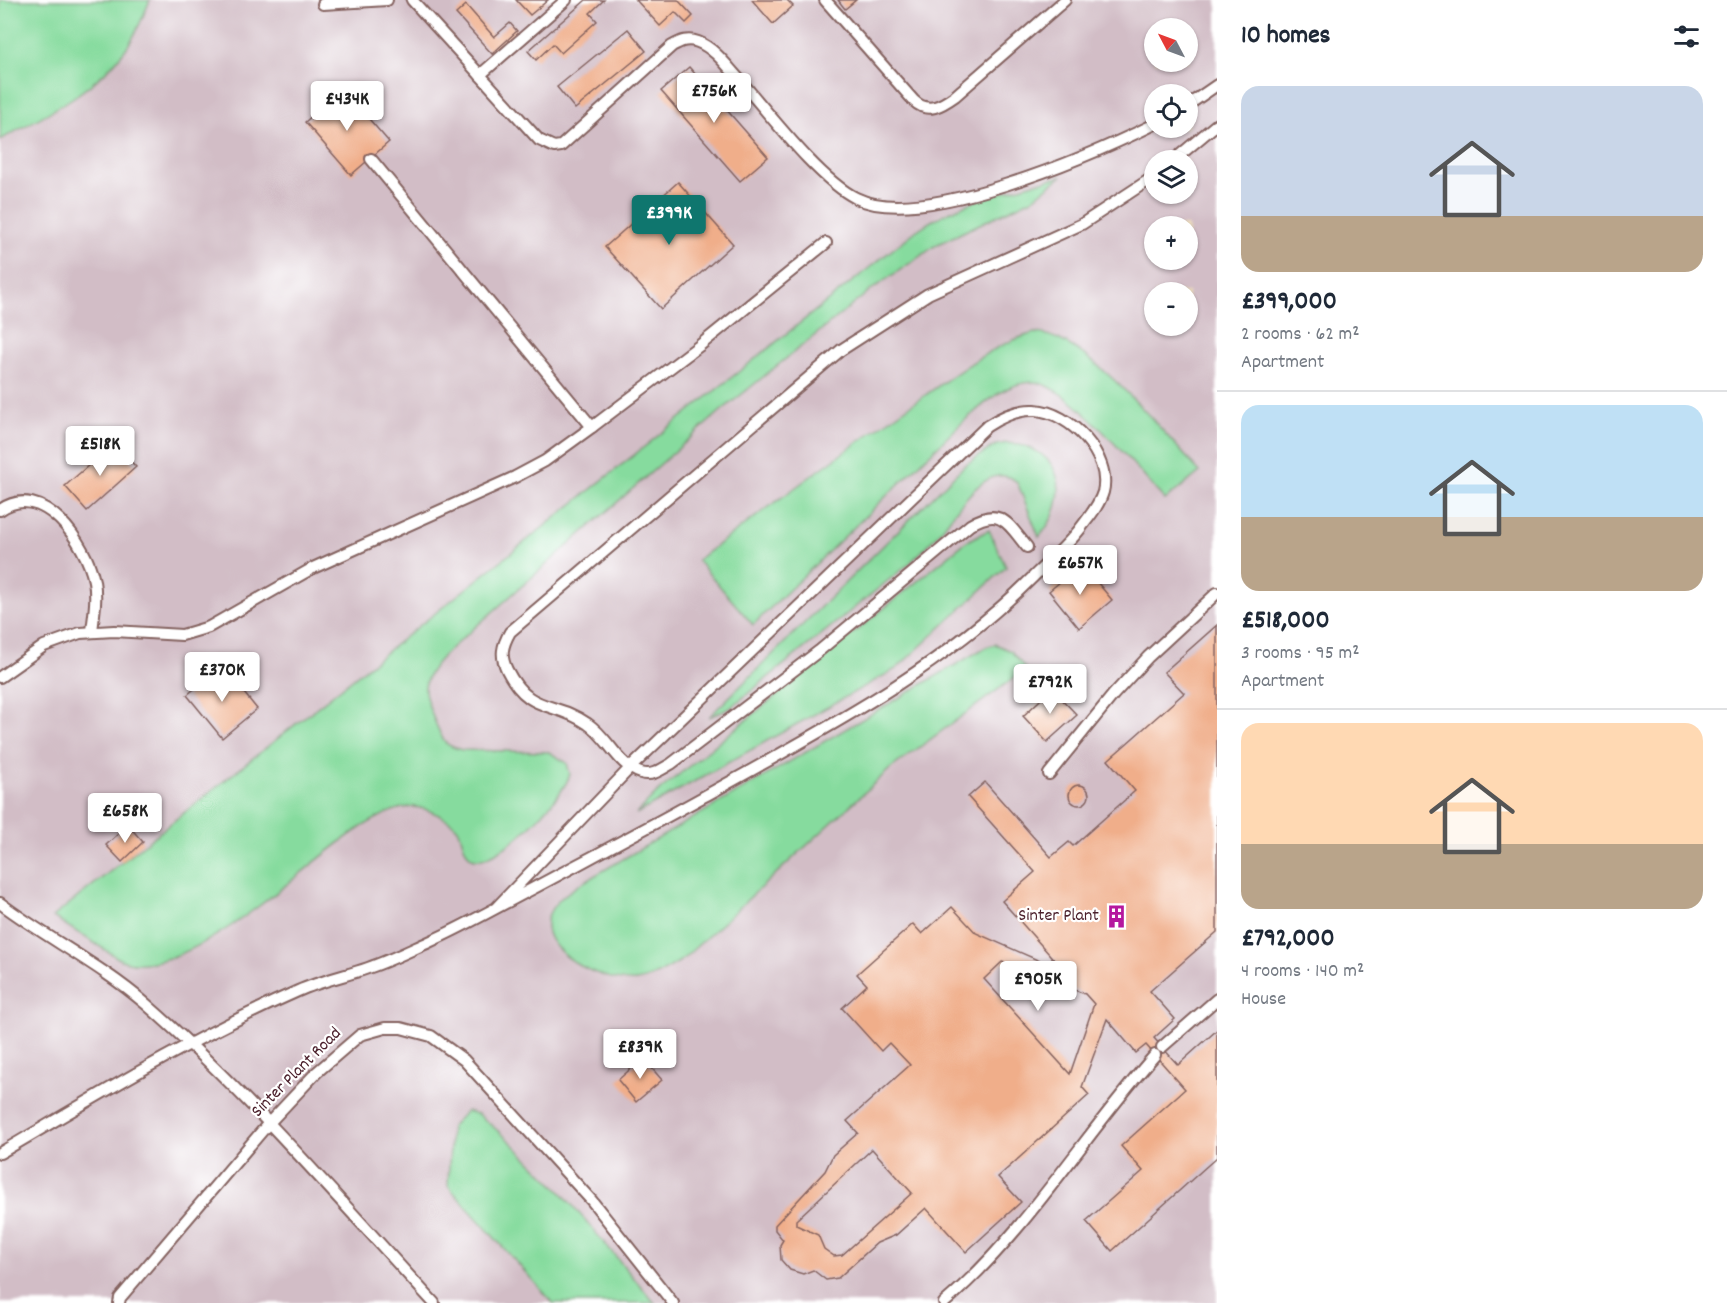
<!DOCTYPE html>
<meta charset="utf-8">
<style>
:root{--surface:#fff;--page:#f6f6f7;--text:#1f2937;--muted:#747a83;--line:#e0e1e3;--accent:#0f766e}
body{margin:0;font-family:Dekko,sans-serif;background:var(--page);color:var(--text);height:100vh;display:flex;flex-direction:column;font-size:22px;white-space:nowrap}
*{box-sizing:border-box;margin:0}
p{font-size:20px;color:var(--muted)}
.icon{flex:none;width:33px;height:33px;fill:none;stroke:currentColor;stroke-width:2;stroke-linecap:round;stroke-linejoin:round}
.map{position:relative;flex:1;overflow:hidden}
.panel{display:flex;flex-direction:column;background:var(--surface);width:510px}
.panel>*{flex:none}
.needle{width:39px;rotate:311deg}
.fabs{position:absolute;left:1144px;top:18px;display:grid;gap:12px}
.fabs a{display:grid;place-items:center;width:54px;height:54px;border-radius:50%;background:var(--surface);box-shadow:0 2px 4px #0004;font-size:30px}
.price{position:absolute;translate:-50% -51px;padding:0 14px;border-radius:6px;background:#fff;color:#222;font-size:20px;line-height:39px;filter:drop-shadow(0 2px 3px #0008)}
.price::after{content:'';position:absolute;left:50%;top:36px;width:18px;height:14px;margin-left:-9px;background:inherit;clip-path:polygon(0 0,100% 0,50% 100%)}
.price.current{background:var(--accent);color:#fff}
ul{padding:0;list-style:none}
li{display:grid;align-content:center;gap:12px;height:318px;padding:0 24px}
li+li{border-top:2px solid var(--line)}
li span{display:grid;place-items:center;height:186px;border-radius:18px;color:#555}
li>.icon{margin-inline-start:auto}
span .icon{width:108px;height:108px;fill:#fffc;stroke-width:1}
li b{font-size:26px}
h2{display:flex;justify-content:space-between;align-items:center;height:72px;padding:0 24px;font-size:26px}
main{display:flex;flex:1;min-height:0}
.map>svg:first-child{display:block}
.industrial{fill:#d2bdc6;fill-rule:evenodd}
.green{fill:#86db9e;stroke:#687d64;stroke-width:1.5}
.building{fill:#f0ae8a;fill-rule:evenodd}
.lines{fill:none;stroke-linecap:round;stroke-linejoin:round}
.service-casing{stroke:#84625f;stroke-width:14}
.service{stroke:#fff;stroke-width:10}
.labels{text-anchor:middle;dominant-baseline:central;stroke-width:4.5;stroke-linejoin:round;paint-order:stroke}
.poi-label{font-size:18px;fill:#4a1f2b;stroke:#fff;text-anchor:end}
.street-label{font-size:18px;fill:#4a1f2b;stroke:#fff}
</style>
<main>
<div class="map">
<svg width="1217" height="1303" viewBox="0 0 1217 1303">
<rect width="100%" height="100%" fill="#fff"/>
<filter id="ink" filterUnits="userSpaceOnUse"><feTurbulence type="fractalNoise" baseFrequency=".0167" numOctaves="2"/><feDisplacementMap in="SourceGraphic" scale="12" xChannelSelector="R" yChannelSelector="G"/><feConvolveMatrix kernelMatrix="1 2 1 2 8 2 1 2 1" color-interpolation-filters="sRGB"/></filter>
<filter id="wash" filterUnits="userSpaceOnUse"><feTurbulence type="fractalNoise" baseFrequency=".008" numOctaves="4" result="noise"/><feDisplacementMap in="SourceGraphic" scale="24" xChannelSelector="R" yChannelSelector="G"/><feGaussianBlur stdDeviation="1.35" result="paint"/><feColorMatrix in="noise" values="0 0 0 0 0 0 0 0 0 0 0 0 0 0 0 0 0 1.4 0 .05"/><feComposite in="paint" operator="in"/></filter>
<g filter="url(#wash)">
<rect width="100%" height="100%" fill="#efdfbf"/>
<path class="industrial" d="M 0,0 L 1217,0 L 1217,1303 L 0,1303 ZM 1155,28 L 1188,28 L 1188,62 L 1155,62 ZM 1155,94 L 1188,94 L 1188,128 L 1155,128 ZM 1155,160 L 1188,160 L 1188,194 L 1155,194 ZM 1155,226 L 1188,226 L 1188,260 L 1155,260 ZM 1155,292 L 1188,292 L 1188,326 L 1155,326 Z"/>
<g class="green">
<path d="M 0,0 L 150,0 C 143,17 136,35 125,50 C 94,92 44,115 0,140 Z"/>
<path d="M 1062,176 L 1032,199 L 938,244 L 871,290 L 721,411 L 447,652 C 437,662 426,674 425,688 C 424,698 439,733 445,742 C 449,747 456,748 462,750 L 549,752 L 567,763 L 570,774 C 565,796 500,863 476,859 C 464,858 463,838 458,829 C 450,819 427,808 414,807 C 396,806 375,819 360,828 C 305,863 187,985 121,960 L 53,917 L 917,230 C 960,201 1012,189 1062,176 Z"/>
<path d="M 1035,333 C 1087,335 1164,434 1200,472 L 1165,500 C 1139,472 1068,382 1032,382 C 1005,383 983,405 964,421 L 753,625 L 697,560 C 772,505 847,448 924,396 C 959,372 994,343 1035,333 Z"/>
<path d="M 1007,443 C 1064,447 1073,498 1039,537 L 1017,482 C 988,457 955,513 940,532 C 931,543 920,553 910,563 L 730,708 L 709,717 L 966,464 L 996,445 Z"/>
<polygon points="989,530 1006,567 896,669 636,814 661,789 967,541"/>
<path d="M 995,644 L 1011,651 L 1026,669 L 890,769 L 682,960 C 668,968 653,979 636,981 C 607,984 533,952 549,914 C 555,900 570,891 582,883 L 986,647 Z"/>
<polygon points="466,1111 478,1114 510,1141 563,1194 655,1303 553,1303 448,1186 451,1127"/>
</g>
<g id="blocks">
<g class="building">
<polygon points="516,0 548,0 530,15"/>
<polygon points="586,0 604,0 590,13 597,21 561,53 553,44 536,60 528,51"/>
<polygon points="636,0 678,0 693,16 686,23 675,12 660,26"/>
<polygon points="752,0 787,0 793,6 773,24"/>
<polygon points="838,0 856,0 845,9"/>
<polygon points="466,5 494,37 510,23 517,31 492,54 456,14"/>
<polygon points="628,29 646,51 575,109 557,87"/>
<polygon points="689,67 768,157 740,181 661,91"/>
<polygon points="343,89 389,142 351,175 305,122"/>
<polygon points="678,182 733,244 661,309 605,247"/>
<polygon points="114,443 136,467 87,511 65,486"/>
<polygon points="1082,564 1112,600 1079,628 1049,591"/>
<path d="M 1217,625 L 1217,932 L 1150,991 L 1175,1019 L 1154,1038 L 1178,1065 L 1217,1030 L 1217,1157 L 1112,1251 L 1086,1221 L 1143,1171 L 1121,1146 L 1185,1089 L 1146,1045 L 1136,1053 L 1107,1019 L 1082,1087 L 1089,1095 L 998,1177 L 1021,1202 L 966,1252 L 926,1208 L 896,1235 L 877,1243 L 838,1278 L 826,1280 L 813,1270 L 803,1274 L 790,1270 L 781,1260 L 780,1245 L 783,1240 L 775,1230 L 775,1225 L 825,1171 L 833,1155 L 858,1133 L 847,1121 L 910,1065 L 889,1043 L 881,1051 L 842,1008 L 867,985 L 857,974 L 913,924 L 922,934 L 952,907 L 976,933 L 1065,972 L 1002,901 L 1035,872 L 968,797 L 985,782 L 1051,857 L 1069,842 L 1073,846 L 1135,791 L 1108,760 L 1184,693 L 1164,672 ZM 1002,962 L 1085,994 L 1094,1004 L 1070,1074 L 984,979 ZM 872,1149 L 912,1193 L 842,1255 L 834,1256 L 824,1249 L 818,1235 L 796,1225 L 796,1220 Z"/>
<polygon points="218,669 232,686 236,683 257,709 222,738 187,695"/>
<polygon points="1052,689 1077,715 1047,742 1023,716"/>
<circle cx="1079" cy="795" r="10"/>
<polygon points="128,825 143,842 122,862 106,845"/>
<polygon points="643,1058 662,1080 636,1102 618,1080"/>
</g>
</g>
</g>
<g filter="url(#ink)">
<use href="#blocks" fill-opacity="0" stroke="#84625f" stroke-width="1.5"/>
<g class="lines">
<defs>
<g id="service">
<path d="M 412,0 L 539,140 L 554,147 L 561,146 L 672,46 C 681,41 688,38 698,42 C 714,48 727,66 738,78 C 768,112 818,179 856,198 C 921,230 1092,155 1155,124"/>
<path d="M 825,0 L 914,101 C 928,114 941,106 955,96 L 1065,0"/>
<polyline points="323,4 387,0"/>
<polyline points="480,75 566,0"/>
<polyline points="1188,105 1217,85"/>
<polyline points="371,159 592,427 699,346 826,243"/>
<polyline points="1174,160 1217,124"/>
<path d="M 0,510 C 43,480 86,543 94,581 C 97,598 94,614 92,631"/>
<path d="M 1027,547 C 1008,524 1001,506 970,525 L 819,651 L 671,764 C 662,769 652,777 641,773 C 618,766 608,737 588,724 C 554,700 530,715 507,670 C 500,656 502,646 510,632 L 841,350 L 928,294 L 1082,224 L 1155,176"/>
<polyline points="0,677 44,646 80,633 114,631 182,635 209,627 313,568 515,477 545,461 592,427"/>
<polyline points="1049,774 1113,695 1148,657 1217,593"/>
<path d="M 0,903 C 48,939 101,965 146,1004 C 250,1095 341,1202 434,1303"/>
<polyline points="1162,1047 1217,999"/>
<path d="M 0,1153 C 97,1096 195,1036 298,991 C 320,981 345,976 368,968 C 389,961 409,951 429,942 C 465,926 499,906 534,888 C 590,858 647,828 703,797 C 819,732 938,672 1033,577 C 1049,561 1066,547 1080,529 C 1088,518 1099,506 1103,492 C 1112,456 1070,412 1035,410 C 1017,409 1001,417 987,426 L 630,768 L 497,907"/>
<polyline points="119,1303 120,1298 268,1124 317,1072 360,1035 385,1028 401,1028 431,1036 464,1060 592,1201 673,1303"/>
<path d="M 944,1303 C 1027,1232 1083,1136 1155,1055"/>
</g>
</defs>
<use href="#service" class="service-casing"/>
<use href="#service" class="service"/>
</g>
</g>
<defs>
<symbol id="building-bare" viewBox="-9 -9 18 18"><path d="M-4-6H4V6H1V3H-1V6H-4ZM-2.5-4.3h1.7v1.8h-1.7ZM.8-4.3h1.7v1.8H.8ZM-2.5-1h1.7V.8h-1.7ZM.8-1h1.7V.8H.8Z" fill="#b5179e" stroke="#fff" stroke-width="2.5" paint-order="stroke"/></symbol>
</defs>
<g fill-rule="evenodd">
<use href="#building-bare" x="1100" y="900" width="33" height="33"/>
</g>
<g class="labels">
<g class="poi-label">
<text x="1099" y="916">Sinter Plant</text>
</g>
<g class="street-label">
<text transform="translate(297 1073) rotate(-45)">Sinter Plant Road</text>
</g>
</g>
</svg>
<div class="fabs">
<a><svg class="needle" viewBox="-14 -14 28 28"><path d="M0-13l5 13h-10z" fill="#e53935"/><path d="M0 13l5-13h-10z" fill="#747a83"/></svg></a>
<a><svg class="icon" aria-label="locate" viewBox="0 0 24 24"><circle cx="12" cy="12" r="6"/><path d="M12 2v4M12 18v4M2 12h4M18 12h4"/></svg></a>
<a><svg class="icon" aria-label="layers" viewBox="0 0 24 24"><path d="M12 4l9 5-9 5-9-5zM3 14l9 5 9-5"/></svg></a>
<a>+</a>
<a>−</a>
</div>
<b class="price" style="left:714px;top:124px">£756K</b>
<b class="price" style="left:347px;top:132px">£434K</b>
<b class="price current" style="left:669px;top:246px">£399K</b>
<b class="price" style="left:100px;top:477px">£518K</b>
<b class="price" style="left:1080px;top:596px">£657K</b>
<b class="price" style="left:222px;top:703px">£370K</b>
<b class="price" style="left:1050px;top:715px">£792K</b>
<b class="price" style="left:125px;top:844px">£658K</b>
<b class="price" style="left:1038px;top:1012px">£905K</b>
<b class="price" style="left:640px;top:1080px">£839K</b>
</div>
<section class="panel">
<h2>10 homes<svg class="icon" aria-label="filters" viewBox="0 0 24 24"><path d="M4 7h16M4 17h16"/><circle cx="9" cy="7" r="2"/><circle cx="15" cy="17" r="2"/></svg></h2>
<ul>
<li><span style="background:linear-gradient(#c9d6e8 70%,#b9a48a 0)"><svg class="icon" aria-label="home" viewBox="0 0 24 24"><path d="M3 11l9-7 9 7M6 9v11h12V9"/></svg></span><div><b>£399,000</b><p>2 rooms · 62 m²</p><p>Apartment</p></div></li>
<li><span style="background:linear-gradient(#bfe0f5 60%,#b9a48a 0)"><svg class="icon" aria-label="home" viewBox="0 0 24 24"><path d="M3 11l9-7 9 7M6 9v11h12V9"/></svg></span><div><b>£518,000</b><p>3 rooms · 95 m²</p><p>Apartment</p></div></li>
<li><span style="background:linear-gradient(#ffd9b3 65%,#b9a48a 0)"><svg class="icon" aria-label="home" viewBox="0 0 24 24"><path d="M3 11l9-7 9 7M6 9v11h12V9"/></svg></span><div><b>£792,000</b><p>4 rooms · 140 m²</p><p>House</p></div></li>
</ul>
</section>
</main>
